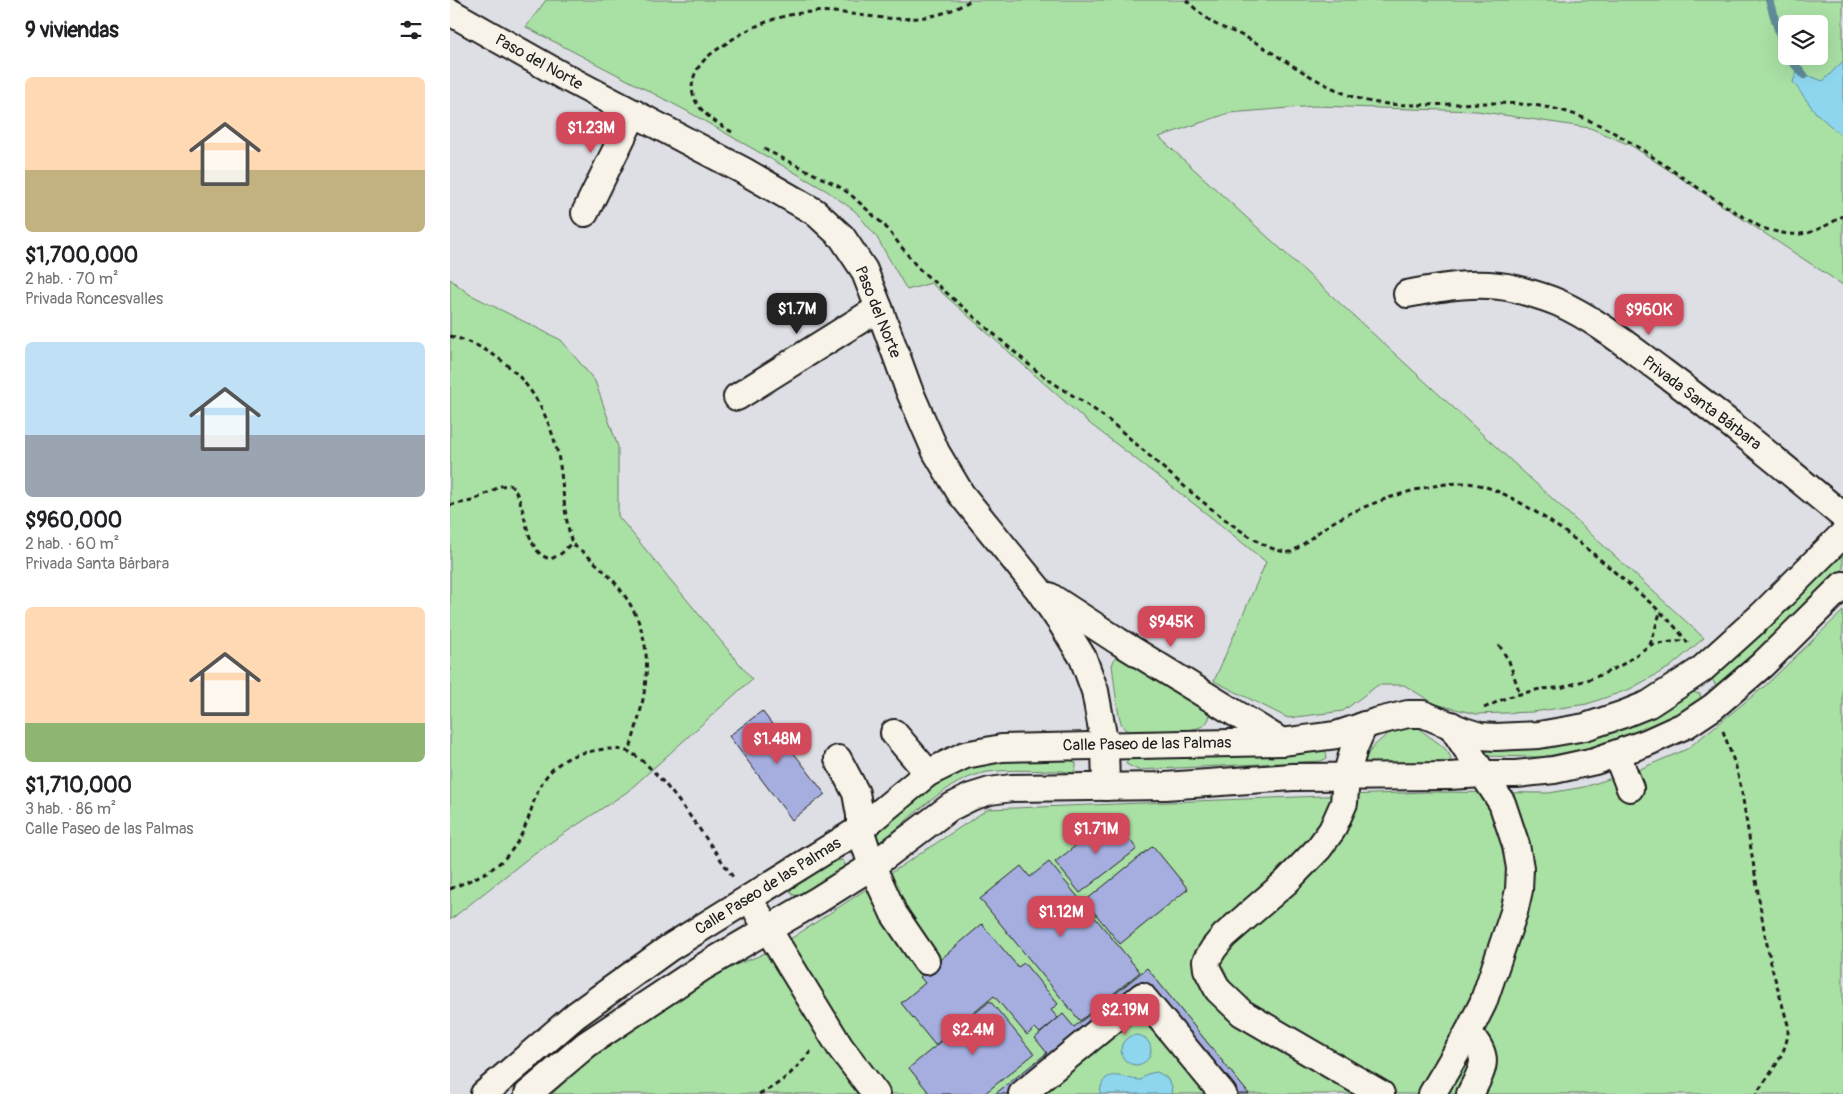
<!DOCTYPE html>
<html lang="es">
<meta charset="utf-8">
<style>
:root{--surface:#fff;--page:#f6f6f6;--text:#202124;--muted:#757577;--accent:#d1495b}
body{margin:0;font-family:Pangolin,sans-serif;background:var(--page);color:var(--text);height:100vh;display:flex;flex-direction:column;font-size:19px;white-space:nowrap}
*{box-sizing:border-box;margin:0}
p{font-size:16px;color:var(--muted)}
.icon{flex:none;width:28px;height:28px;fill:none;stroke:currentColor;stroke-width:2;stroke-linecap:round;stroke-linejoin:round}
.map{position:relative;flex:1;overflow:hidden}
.details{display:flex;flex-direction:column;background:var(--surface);width:450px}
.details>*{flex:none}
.tools{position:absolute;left:1328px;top:15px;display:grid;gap:10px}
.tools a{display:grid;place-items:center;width:50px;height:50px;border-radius:8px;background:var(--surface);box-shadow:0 5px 20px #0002;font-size:25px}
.price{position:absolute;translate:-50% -42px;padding:0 11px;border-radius:10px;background:var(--accent);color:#fff;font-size:16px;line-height:32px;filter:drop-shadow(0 1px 2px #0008)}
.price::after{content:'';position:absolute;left:50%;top:30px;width:15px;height:11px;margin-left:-8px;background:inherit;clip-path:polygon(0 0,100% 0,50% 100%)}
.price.on{background:#222;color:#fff}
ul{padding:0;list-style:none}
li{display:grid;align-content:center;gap:10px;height:265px;padding:0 25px}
li span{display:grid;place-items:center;height:155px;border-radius:8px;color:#555}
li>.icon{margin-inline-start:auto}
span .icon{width:90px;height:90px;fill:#fffc;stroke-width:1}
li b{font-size:21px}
h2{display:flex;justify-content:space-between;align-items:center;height:60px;padding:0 25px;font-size:21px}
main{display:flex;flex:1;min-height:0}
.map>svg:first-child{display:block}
.green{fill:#a9e0a4;stroke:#627e60;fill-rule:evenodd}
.water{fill:#8dd6ee;stroke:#608c9a}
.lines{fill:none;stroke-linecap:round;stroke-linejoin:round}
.stream{stroke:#608c9a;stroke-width:8}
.building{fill:#a5aedf;stroke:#1c1c1c}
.minor-casing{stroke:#1c1c1c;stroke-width:30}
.path{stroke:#1c1c1c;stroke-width:3;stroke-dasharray:5 4;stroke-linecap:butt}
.minor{stroke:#f7f3e8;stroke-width:26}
.labels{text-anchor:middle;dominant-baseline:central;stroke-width:4.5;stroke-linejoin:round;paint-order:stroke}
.street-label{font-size:16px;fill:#1c1c1c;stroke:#f7f3e8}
</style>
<main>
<section class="details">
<h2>9 viviendas<svg class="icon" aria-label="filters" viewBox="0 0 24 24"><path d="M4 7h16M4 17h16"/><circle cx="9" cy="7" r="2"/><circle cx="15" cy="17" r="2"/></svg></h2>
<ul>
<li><span style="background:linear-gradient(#ffd9b3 60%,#c2b280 0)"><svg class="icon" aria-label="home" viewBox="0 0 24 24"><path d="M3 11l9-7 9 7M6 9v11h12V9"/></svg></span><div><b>$1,700,000</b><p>2 hab. · 70 m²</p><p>Privada Roncesvalles</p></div></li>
<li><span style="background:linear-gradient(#bfe0f5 60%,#9aa5b1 0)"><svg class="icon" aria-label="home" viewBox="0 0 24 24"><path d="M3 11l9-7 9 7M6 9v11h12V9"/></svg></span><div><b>$960,000</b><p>2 hab. · 60 m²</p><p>Privada Santa Bárbara</p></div></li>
<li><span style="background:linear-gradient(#ffd9b3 75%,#8fb573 0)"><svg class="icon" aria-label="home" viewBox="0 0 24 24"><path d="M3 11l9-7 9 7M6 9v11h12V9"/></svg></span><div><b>$1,710,000</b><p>3 hab. · 86 m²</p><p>Calle Paseo de las Palmas</p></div></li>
</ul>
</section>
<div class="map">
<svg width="1393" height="1094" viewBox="0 0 1393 1094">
<rect width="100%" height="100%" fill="#dedee5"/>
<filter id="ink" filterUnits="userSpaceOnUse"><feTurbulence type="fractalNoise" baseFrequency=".02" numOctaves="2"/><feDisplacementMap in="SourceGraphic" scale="10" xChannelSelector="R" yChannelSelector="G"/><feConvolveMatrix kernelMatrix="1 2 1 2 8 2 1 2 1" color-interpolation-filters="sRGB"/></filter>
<g filter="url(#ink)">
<g class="green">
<path d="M 96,0 L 1393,0 L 1393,285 L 1182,146 L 1140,128 L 1027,111 L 864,106 L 779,113 L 709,137 L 1254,638 L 1220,667 L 1180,689 L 1137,704 L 1083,712 L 1026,714 L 985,704 L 954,685 L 928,685 L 893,711 L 838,718 L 764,681 L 816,562 L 757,514 L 639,423 L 481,283 L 457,290 L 426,236 L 405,211 L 377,191 L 235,110 L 76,27 ZM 1336,24 L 1369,24 L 1369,56 L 1336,56 Z"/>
<polygon points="0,279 19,294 111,340 145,381 168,447 168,516 302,679 177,792 86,852 0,920"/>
<polygon points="1393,552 1393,569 1270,687 1265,685 1262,678"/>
<polygon points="1393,611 1393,1094 102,1094 132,1066 194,1021 267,972 309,956 345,936 538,809 976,792 1099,793 1134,787 1190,769 1237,749 1315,686"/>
<path d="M 671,653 L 760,711 C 760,717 759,721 754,725 C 745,733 698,732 683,734 C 680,732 675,730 673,727 C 667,717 664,678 662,665 L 665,658 Z"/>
<polygon points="1242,692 1250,694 1251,701 1222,720 1151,746 1092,757 1026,756 1021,745 1227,698"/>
<path d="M 967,726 C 975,736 995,744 1000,756 C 1001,759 1001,764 1002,768 L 915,765 C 913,752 936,734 947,729 C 952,726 961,727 967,726 Z"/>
<polygon points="873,746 876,752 877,758 871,761 688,770 676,764 681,754"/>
<path d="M 619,759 L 626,763 L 626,768 L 623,773 L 612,771 C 588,771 562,769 538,772 C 499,778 459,819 429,844 L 426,841 L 426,835 L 430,826 L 459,796 L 517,760 Z"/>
<polygon points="393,860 397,869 354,896 343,895 340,891 344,886 386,861"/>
</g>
<g class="water">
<polygon points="1393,61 1393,137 1366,113 1343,82 1348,69 1360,76 1373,81"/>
<circle cx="686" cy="1050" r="15"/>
<path d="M 707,1072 L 716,1077 L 722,1086 L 721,1094 L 650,1094 C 652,1064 675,1080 691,1080 L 697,1074 Z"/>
</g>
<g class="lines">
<g class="stream">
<polyline points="1319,0 1336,56"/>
<polyline points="1337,56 1354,75"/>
</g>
</g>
<g class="building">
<polygon points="312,711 375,794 342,820 279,736"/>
<polygon points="662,817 687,849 630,893 605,862"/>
<polygon points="703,846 738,889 670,944 635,901"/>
<polygon points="599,862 690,972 630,1021 530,899 571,866 580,877"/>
<polygon points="532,924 568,967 574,963 608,1004 601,1010 608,1018 590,1033 585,1028 577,1035 544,996 485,1045 451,1003 475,983 470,977"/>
<polygon points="697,968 799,1094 773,1094 692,996 572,1094 545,1094 597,1053 585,1038 613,1014 624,1027"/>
<polygon points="540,1001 584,1054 534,1094 480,1094 459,1068"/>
</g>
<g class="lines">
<defs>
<g id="minor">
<polyline points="0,12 113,76 294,171 365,212 392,237 414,270 429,308 459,390 486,452 511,494 588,589 612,624 633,658 645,691 655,746 656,787"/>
<polyline points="135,213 184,113"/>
<path d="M 957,294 C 992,287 1031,280 1066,289 C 1080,293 1096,297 1109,303 C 1147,320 1180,348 1213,372 C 1275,418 1334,467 1393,516"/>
<polyline points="287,397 429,308"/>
<polyline points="599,596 668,641 832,742"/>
<polyline points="914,725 904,748 896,777 894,803 882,830 869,848 836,882 774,936 764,948 756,961 757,969 768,990 792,1013 931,1094"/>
<polyline points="444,733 478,773"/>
<polyline points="1167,755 1180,788"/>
<polyline points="388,759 406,793 410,815 410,829 422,866 444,914 476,961"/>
<polyline points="308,913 390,1047 426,1094"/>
<path d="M 1018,1033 C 1041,1057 1034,1067 1020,1094"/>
<polyline points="34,1094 126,1015 219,948 410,829 478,773 515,755 552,748 832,742 886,735 925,722 958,714 973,714 1014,731 1030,736 1046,737 1089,735 1135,727 1174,714 1199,704 1251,670 1312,615 1393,534"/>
<polyline points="78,1094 137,1044 253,967 368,900 422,866 499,808 521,797 540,791 562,788 715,786 843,777 999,776 1033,774 1066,774 1104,770 1145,761 1196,743 1236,725 1263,707 1312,665 1393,585"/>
<polyline points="572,1094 692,996 773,1094"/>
<polyline points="982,1094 1018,1033 1033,1003 1064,912 1069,890 1070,868 1066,845 1052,803 1001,725"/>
</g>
</defs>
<use href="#minor" class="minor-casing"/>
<g class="path">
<path d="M 736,0 C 745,9 755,17 765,24 C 777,30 791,34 803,41 C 839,62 887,98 928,103 C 991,110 1055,94 1117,112 C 1155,124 1187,146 1219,168 C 1249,189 1280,209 1312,228 C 1350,239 1359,236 1393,216"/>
<path d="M 282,132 C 261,120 233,102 245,74 C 251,59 266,50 280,41 C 311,20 347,9 384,12 C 415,15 444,22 475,17 C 491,15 507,9 521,0"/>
<path d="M 314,149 L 388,186 L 400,194 L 435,226 L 468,268 L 583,368 C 604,385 627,397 649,413 C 687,440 799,556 841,552 C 857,543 870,529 887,520 C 919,502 989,478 1024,484 C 1063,490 1129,541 1159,567 C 1182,588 1225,620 1239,646"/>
<path d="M 0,336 C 70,354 106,413 112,482 C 114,499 115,514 119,531 C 120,534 120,539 122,542 C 124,547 132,551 136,554 C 146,564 157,573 166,584 C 211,639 198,690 179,752"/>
<path d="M 0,505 L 22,501 L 51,486 L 59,485 C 78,494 71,554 101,559 L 112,553 L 122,542"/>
<polyline points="1049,645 1059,661 1070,694"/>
<polyline points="1200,645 1236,640"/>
<polyline points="1034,708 1058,697 1090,689 1110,688 1143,678 1160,671 1175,663 1200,645 1210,613"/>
<path d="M 1273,731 L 1286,767 L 1291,787 L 1314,930 L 1322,968 L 1338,1025 C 1340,1051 1320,1073 1306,1094"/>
<path d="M 0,889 C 40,872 60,864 77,822 C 82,809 85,794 92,783 C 101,767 119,754 138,752 C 151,749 166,747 179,752 C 209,765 262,848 283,877"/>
<path d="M 309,1094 C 333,1083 345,1070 362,1050"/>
</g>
<use href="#minor" class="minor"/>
</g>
</g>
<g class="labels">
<g class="street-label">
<text transform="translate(89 62) rotate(29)">Paso del Norte</text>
<text transform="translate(428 312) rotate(68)">Paso del Norte</text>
<text transform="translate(1252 403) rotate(37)">Privada Santa Bárbara</text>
<text transform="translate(697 744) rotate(-1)">Calle Paseo de las Palmas</text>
<text transform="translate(318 886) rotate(-32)">Calle Paseo de las Palmas</text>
</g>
</g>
</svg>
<div class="tools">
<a><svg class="icon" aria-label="layers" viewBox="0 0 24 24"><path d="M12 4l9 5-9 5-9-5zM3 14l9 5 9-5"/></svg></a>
</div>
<b class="price" style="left:141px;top:154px">$1.23M</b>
<b class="price on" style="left:347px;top:335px">$1.7M</b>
<b class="price" style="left:1199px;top:336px">$960K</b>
<b class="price" style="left:721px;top:648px">$945K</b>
<b class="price" style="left:327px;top:765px">$1.48M</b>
<b class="price" style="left:646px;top:855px">$1.71M</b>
<b class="price" style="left:611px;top:938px">$1.12M</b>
<b class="price" style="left:675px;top:1036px">$2.19M</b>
<b class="price" style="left:523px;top:1056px">$2.4M</b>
</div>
</main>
